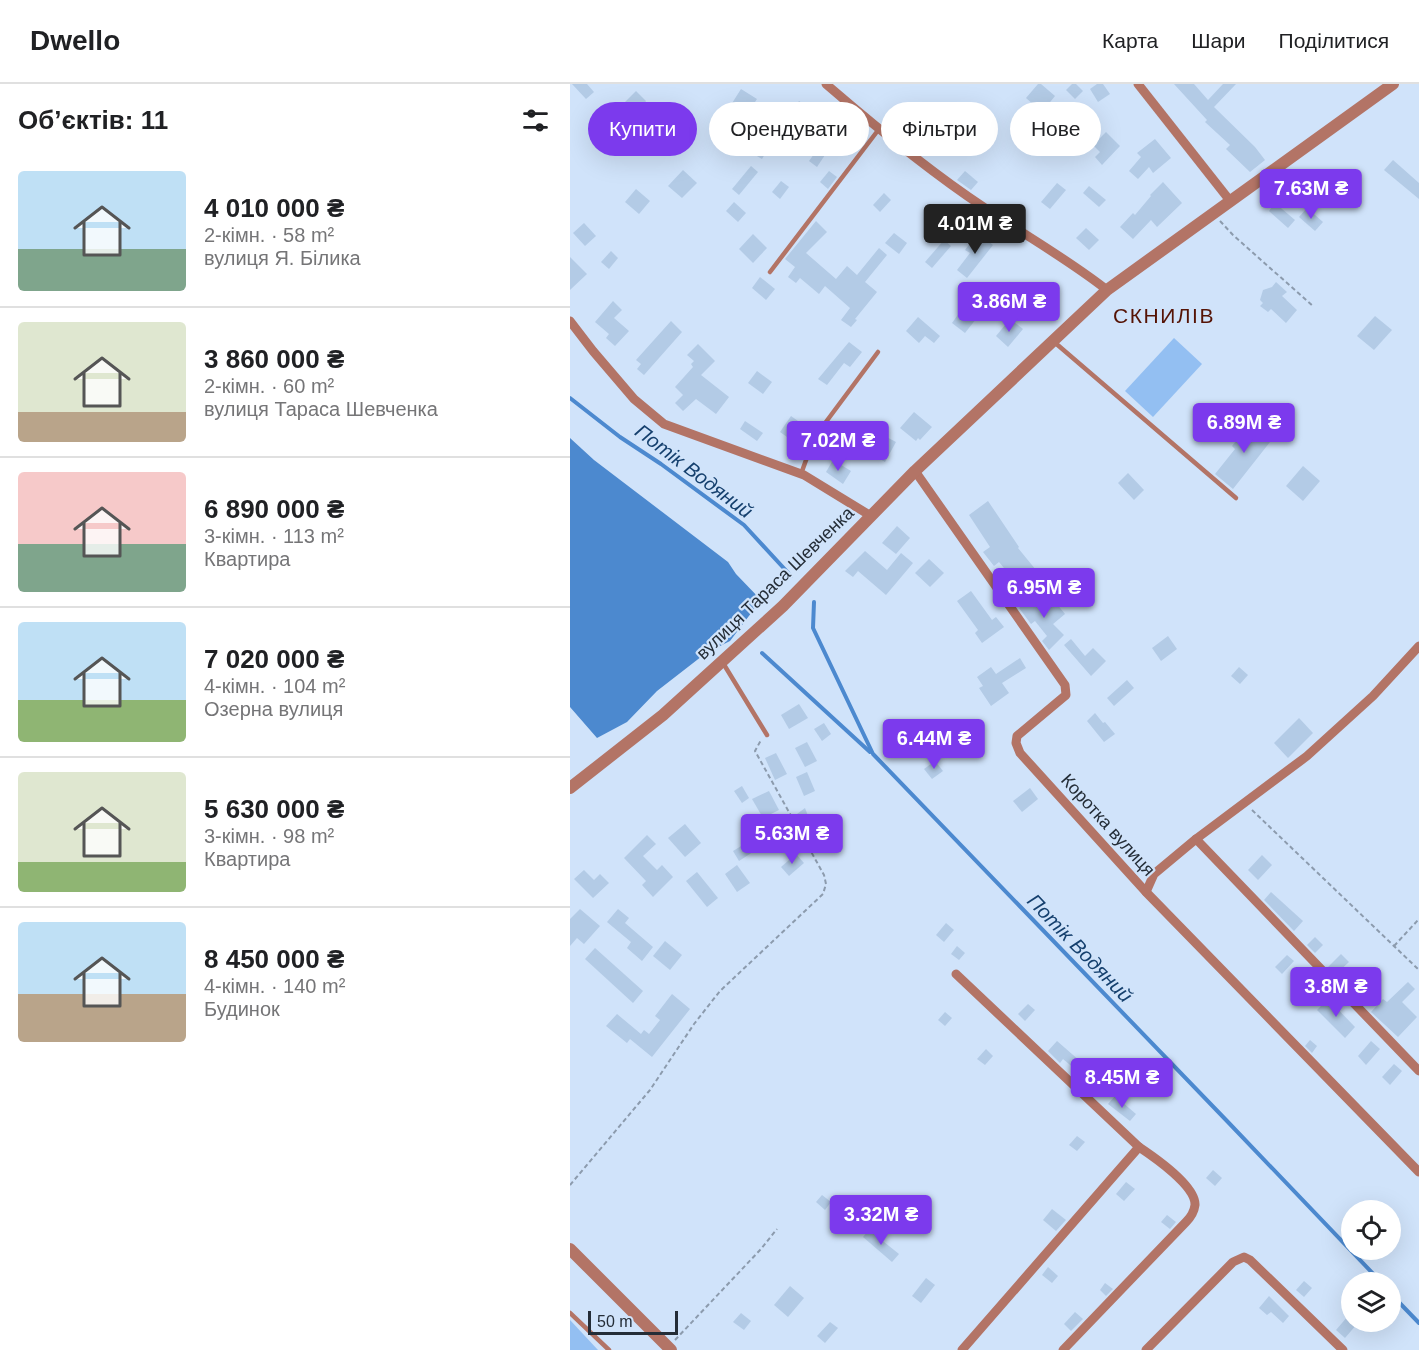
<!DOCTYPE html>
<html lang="uk">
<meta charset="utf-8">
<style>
:root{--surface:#fff;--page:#f2f2f2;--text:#202124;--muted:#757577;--line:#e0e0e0;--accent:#7c3aed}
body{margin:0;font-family:Helvetica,sans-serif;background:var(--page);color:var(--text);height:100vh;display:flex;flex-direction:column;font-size:22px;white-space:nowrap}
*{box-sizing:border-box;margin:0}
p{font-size:20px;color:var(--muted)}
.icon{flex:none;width:33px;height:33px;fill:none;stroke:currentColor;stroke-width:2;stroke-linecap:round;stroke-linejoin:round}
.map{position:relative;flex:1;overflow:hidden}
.details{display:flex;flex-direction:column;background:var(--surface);width:570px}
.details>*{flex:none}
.banner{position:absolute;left:18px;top:18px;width:570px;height:54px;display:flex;gap:12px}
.buttons{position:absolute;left:771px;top:1116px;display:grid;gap:12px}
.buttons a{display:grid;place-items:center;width:60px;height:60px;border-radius:50%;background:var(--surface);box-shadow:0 6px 24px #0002;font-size:30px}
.scale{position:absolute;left:18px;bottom:15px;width:90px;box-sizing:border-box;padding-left:6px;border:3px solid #242d37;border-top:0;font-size:16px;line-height:21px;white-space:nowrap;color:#242d37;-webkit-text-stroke:4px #d0e3fa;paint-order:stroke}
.price{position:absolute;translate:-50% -51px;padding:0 14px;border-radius:6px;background:var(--accent);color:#fff;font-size:20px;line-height:39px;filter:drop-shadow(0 2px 3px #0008)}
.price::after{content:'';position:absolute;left:50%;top:36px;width:18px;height:14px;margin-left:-9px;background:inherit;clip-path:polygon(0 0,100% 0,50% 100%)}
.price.current{background:#222;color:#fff}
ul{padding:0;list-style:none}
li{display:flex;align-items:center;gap:18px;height:150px;padding:0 18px}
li+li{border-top:2px solid var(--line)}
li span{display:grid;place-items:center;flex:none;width:168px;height:120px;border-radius:6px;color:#555}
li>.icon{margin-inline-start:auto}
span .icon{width:72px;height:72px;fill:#fffc;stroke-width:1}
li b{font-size:26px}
h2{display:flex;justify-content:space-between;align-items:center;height:72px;padding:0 18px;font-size:26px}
.chip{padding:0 21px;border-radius:27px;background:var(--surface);box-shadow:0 6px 24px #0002;font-size:21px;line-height:54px}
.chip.current{background:var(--accent);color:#fff}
header{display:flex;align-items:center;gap:36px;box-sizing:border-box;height:84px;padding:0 30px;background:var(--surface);border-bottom:2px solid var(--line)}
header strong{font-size:28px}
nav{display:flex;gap:33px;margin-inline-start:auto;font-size:21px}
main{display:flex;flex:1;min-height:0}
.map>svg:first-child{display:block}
.green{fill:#93bff2}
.water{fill:#4c89cf}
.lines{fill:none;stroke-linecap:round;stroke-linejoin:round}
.stream{stroke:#4c89cf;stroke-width:4}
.building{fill:#b3cbe6}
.path{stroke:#8c9bad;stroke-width:2;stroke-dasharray:4.5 3;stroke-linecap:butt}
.service{stroke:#b37466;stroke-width:4.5}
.minor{stroke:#b37466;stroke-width:9}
.tertiary{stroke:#b37466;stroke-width:12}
.labels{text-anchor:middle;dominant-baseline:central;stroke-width:4.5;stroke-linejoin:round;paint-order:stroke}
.street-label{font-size:18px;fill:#242d37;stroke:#d0e3fa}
.water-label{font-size:20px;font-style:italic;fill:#15406e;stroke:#d0e3fa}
.quarter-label{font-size:21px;letter-spacing:1.5px;fill:#551305;stroke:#d0e3fa}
</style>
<header>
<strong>Dwello</strong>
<nav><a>Карта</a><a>Шари</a><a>Поділитися</a></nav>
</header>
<main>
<section class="details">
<h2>Об’єктів: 11<svg class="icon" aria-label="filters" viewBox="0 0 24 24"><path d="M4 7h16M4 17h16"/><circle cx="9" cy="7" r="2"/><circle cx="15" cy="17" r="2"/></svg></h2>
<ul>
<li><span style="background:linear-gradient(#bfe0f5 65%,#7fa58c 0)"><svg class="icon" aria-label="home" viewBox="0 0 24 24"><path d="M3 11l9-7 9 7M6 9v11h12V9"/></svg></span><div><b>4 010 000 ₴</b><p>2-кімн. · 58 m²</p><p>вулиця Я. Білика</p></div></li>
<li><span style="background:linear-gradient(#dfe7d0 75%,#b9a48a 0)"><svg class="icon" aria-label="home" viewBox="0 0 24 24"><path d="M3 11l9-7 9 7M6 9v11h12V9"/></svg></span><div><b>3 860 000 ₴</b><p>2-кімн. · 60 m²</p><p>вулиця Тараса Шевченка</p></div></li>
<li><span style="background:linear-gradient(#f6c9c9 60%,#7fa58c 0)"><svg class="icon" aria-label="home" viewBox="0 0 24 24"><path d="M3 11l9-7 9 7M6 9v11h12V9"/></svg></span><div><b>6 890 000 ₴</b><p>3-кімн. · 113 m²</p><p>Квартира</p></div></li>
<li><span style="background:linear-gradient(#bfe0f5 65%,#8fb573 0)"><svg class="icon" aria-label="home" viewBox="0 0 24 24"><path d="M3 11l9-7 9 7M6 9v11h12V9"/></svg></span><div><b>7 020 000 ₴</b><p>4-кімн. · 104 m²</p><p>Озерна вулиця</p></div></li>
<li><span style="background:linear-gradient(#dfe7d0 75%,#8fb573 0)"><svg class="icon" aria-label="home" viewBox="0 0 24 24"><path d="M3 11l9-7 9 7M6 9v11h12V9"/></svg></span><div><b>5 630 000 ₴</b><p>3-кімн. · 98 m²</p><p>Квартира</p></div></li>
<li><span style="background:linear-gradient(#bfe0f5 60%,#b9a48a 0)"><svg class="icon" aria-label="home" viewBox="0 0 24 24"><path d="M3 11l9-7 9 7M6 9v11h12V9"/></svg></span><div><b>8 450 000 ₴</b><p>4-кімн. · 140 m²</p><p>Будинок</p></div></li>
</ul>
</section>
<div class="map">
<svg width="849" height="1266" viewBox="0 0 849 1266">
<rect width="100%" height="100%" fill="#d0e3fa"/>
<g class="green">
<polygon points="604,254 632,280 583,333 555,307"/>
<polygon points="0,1236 28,1266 0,1266"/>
</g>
<polygon class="water" points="0,354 24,376 158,478 166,490 191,516 160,557 136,569 87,607 57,638 27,654 0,623"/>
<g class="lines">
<g class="stream">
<polyline points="0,314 50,353 91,380 174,441 221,492"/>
<polyline points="244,518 243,544 303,670 657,1037 811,1198"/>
<polyline points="192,569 300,668"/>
<polyline points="820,1209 849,1239"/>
</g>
</g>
<g class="building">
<polygon points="2,0 17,0 24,8 16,15"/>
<polygon points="468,0 471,0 485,12 468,33 471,36 459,50 447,40 464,21 456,14"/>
<polygon points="502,0 506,0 513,7 505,15 496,6"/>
<polygon points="527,0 533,0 540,10 528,18 520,5"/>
<polygon points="604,0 624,0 638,16 653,0 666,0 644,23 685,63 695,76 680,88 656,65 660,61 635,38 637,36"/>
<polygon points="171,5 187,15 183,21 198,32 189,46 165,30 155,44 144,36 155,21 159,24"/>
<polygon points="66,7 76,17 74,20 81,27 67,41 48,25"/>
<polygon points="229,17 242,26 227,47 214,38"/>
<polygon points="269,43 286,54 275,68 259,57"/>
<polygon points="182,48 201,60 192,75 173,64"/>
<polygon points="536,48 550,62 532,81 525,73 530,68 523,61"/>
<polygon points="585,55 601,74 583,89 579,83 568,95 559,87 571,73 567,69"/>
<polygon points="249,63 257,68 247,83 239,77"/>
<polygon points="823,76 849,99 849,115 814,86"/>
<polygon points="181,82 188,88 169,111 162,105"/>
<polygon points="113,86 127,99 112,114 98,102"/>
<polygon points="259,87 267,93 258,105 250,98"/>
<polygon points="395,87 408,98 401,106 387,96"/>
<polygon points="211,97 219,103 210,115 202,108"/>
<polygon points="593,98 612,119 587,143 581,136 563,155 550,143 563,129 565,131 581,112 580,111"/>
<polygon points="487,99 496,106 480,125 471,118"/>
<polygon points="519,102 536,116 529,123 513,109"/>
<polygon points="66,105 80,117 69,130 55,118"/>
<polygon points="314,109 321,116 310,128 303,121"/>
<polygon points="164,118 176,129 168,138 156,127"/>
<polygon points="705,119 725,136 718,144 699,127"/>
<polygon points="737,124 753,138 745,147 729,133"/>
<polygon points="377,127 393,138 381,154 365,142"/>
<polygon points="246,137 257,148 236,169 266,195 277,182 287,191 309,164 317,171 295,198 307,208 285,235 287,236 281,243 271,236 280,224 255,202 249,210 230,194 226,199 218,193 225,183 215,175"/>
<polygon points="14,139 26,152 15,162 3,149"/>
<polygon points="516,144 529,156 519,166 506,154"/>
<polygon points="324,149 337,159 329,170 315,159"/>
<polygon points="408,149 423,161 397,194 387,186 400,169 395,166"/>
<polygon points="183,150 197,164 183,179 169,165"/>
<polygon points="374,156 381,162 362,184 355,178"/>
<polygon points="41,167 48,174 39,185 31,178"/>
<polygon points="0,173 17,190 0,206"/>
<polygon points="190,193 205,205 196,216 182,204"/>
<polygon points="706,198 717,208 712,212 727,226 716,239 701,225 698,228 690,222 693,219 690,216 693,206 702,203"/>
<polygon points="43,217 52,226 44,234 59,247 45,262 36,254 39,250 25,238"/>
<polygon points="392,225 406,235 395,249 382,239"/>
<polygon points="805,232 822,246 804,266 787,252"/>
<polygon points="348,233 370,252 364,259 355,252 349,259 336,247"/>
<polygon points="440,235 453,245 438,263 426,252"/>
<polygon points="101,237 112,248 74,291 67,285 71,280 66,276"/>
<polygon points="279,258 292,268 280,283 274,279 257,301 248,295"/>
<polygon points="128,260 145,277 131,291 159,313 146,330 126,315 113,327 105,319 113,311 105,303 123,283 121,280 124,277 117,271"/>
<polygon points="187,287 202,298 193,310 178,299"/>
<polygon points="344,328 362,343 350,356 348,354 346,357 330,344"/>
<polygon points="221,332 235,342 230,350 233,352 227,360 210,348"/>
<polygon points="683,336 704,353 663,405 645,390 665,365 662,362"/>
<polygon points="175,337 193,349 187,357 170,345"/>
<polygon points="309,349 326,358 315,378 298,368"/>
<polygon points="263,376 281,387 273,400 256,388"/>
<polygon points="733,382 750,397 733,417 716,402"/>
<polygon points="558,389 574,406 564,416 548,399"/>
<polygon points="418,417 449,463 448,464 466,486 448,501 429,478 424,482 413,468 420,463 399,431"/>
<polygon points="327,442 340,454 326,470 312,459"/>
<polygon points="295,467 317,486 331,469 343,479 316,511 288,487 283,493 275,487"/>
<polygon points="359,475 374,489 360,503 345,489"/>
<polygon points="401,507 422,536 426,533 434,543 412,559 405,549 408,546 387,517"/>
<polygon points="466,510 478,525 486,519 495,530 483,540 494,551 479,566 472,557 477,552 465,537 461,540 449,524"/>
<polygon points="598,552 607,565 591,577 582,564"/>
<polygon points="501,555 515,572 523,564 536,577 521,592 494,561"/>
<polygon points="450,574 456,584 432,599 439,609 421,622 409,604 413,602 407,593 421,583 426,590"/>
<polygon points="669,583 678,591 670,600 661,592"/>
<polygon points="557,596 564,604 544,622 537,614"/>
<polygon points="229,620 238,634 219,645 211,631"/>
<polygon points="525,629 533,639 535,638 545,650 534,658 517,637"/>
<polygon points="729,634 743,649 718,674 704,659"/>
<polygon points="254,639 261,650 252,657 244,645"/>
<polygon points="237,658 247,677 235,683 225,664"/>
<polygon points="206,669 217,690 205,696 195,674"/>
<polygon points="365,677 373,687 362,695 354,685"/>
<polygon points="237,688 245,707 234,712 226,693"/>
<polygon points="172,702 179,714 172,719 164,707"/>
<polygon points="460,704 468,715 452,728 443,717"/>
<polygon points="199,707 209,726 193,734 182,715"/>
<polygon points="235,724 240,737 231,741 227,730"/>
<polygon points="115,740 131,759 115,773 98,754"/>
<polygon points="77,751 86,760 73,772 87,786 92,781 103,793 83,813 72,801 76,797 54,774"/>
<polygon points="186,753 192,762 169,777 163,767"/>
<polygon points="226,770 234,779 219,792 211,783"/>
<polygon points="692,771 702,781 688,796 678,786"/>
<polygon points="167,781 180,799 167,808 155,790"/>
<polygon points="14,786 24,796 30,790 39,799 23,814 4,795"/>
<polygon points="127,788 148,814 137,823 116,797"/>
<polygon points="701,808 733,837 724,847 694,816"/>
<polygon points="10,825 30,842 14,860 7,854 0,862 0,835"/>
<polygon points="48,825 59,834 55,839 83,863 72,877 57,864 61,858 37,838"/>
<polygon points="376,839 384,846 374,858 366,851"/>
<polygon points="745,853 753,861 745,869 737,861"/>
<polygon points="95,857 112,871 100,886 83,872"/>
<polygon points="387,862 395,869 389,876 381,870"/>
<polygon points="25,864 73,907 63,919 15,875"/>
<polygon points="771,870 779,878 766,890 758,883"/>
<polygon points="717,871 724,877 712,890 705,883"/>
<polygon points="789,896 797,903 787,913 780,905"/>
<polygon points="838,898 845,905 832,918 847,933 828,953 801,928 813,915 817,918"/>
<polygon points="102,910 120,925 82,973 60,955 57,959 36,942 47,930 71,950 74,946 79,950 90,936 85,932"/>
<polygon points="758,915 785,943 775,954 747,926"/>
<polygon points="458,920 465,926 455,937 448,930"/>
<polygon points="375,928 382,934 375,942 368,936"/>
<polygon points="740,956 747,962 742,969 735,962"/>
<polygon points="487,957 518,984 512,991 493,975 490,979 478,967"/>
<polygon points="801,957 810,965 796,981 788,972"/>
<polygon points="416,965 423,972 415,981 407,975"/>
<polygon points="824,980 832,987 820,1001 812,993"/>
<polygon points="545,1012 566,1030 560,1037 538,1020"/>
<polygon points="507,1052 515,1058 507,1067 499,1061"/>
<polygon points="643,1086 652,1094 645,1102 636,1094"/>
<polygon points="556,1098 565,1105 554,1117 546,1110"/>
<polygon points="252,1111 261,1118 255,1126 246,1118"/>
<polygon points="482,1125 496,1136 486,1147 473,1136"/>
<polygon points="597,1131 606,1138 600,1145 591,1138"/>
<polygon points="299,1146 329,1170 322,1178 293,1153"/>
<polygon points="478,1183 488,1192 482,1199 472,1191"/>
<polygon points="356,1194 365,1201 351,1219 342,1212"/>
<polygon points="734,1197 742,1204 734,1213 726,1206"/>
<polygon points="535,1199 543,1205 536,1212 530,1206"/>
<polygon points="220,1202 234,1214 218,1233 204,1221"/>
<polygon points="699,1212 719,1232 713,1239 701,1228 697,1231 689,1224"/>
<polygon points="505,1228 513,1235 501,1247 494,1240"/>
<polygon points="171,1229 181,1237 174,1246 163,1238"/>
<polygon points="778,1232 782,1238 787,1240 775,1254 766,1246"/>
<polygon points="260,1238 268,1244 255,1259 247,1252"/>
</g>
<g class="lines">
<g class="path">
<polyline points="650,137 663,151 744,223"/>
<polyline points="682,726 849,886"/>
<polyline points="824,862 849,835"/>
<polyline points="0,1101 80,1006 124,940 150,907 253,810 256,800 254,791 185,667 191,656"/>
<polyline points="105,1256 191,1165 207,1145"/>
</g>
<g class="service">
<polyline points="200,188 309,45"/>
<polyline points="483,257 666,414"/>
<polyline points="231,390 244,354 308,268"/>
<polyline points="153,579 197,651"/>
<polyline points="0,1229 39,1266"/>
</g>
<g class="minor">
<path d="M 256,0 C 307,44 359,87 415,124 C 456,152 499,176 537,206"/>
<polyline points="568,0 661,118"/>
<polyline points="0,237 23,267 64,315 94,340 234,391 301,432"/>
<polyline points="345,387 495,601 496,611 447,652 446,659 450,669 576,808 849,1088"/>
<polyline points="626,755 849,987"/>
<polyline points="576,808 584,790 626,755 737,672 803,612 849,562"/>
<path d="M 386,890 L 569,1063 C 584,1073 626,1102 625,1121 C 624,1129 621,1133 616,1138 L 493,1266"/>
<polyline points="392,1266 569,1063"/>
<polyline points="576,1266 663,1178 674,1173 680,1176 773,1266"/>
</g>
<g class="tertiary">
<polyline points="0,704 93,631 213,522 345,387 537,206 823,0"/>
<polyline points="0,1165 101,1266"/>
</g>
</g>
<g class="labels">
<g class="street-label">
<text transform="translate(205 499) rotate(-44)">вулиця Тараса Шевченка</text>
<text transform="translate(538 741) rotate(48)">Коротка вулиця</text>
</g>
<g class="water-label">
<text transform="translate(124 387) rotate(37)">Потік Водяний</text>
<text transform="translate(510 864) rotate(46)">Потік Водяний</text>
</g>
<g class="quarter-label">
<text x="594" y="231">СКНИЛІВ</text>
</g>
</g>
</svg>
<div class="buttons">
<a><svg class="icon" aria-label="locate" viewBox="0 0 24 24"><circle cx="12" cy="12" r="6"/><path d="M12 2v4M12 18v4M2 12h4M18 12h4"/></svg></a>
<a><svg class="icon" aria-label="layers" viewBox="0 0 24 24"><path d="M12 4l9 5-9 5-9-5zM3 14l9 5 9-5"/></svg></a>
</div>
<div class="scale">50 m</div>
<b class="price" style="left:741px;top:136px">7.63M ₴</b>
<b class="price current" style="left:405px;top:171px">4.01M ₴</b>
<b class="price" style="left:439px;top:249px">3.86M ₴</b>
<b class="price" style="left:674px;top:370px">6.89M ₴</b>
<b class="price" style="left:268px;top:388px">7.02M ₴</b>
<b class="price" style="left:474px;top:535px">6.95M ₴</b>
<b class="price" style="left:364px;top:686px">6.44M ₴</b>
<b class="price" style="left:222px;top:781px">5.63M ₴</b>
<b class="price" style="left:766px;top:934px">3.8M ₴</b>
<b class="price" style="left:552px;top:1025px">8.45M ₴</b>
<b class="price" style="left:311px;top:1162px">3.32M ₴</b>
<div class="banner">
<a class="chip current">Купити</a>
<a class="chip">Орендувати</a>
<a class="chip">Фільтри</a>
<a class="chip">Нове</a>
</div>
</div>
</main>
